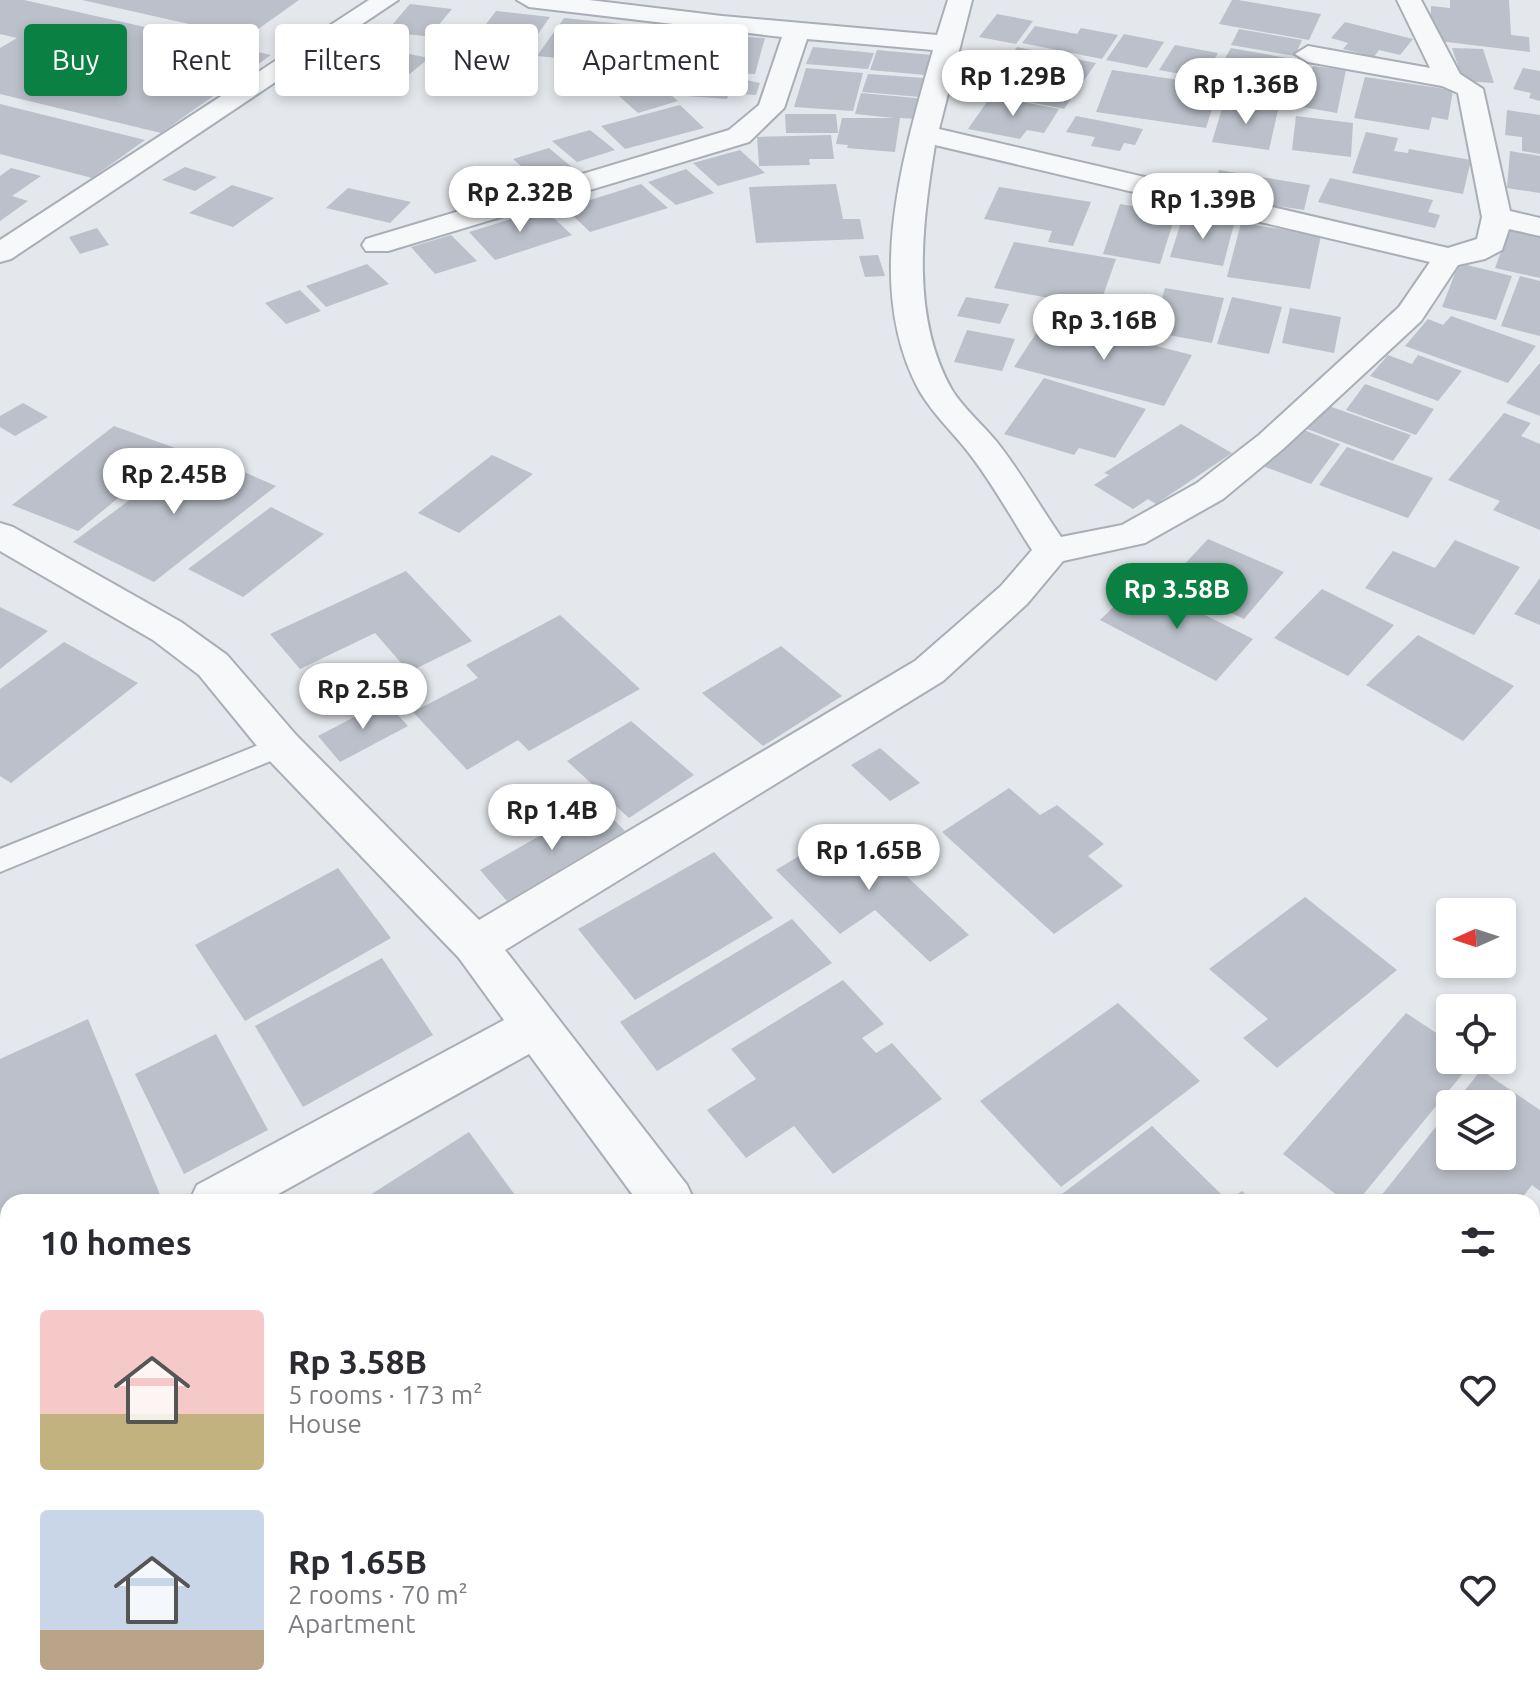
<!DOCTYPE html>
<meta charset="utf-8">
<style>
:root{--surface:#fff;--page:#f7f7f7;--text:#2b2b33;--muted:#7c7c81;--accent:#0b8043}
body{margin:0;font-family:Ubuntu,sans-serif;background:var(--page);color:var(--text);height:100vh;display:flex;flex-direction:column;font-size:30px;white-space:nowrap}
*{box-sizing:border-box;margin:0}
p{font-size:26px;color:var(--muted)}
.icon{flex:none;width:44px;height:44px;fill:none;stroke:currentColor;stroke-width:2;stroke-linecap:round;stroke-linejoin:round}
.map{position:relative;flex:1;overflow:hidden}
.side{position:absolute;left:0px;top:1194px;width:1540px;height:512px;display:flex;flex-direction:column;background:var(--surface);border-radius:24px 24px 0 0;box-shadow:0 4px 12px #0003}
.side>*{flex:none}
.hud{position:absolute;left:24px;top:24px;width:800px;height:72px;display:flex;gap:16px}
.needle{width:52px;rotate:267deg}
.tools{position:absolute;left:1436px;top:898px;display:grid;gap:16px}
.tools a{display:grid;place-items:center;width:80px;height:80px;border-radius:8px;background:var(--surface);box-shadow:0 4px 12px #0003;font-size:40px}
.price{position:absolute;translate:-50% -68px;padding:0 18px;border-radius:28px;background:#fff;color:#222;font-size:26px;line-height:52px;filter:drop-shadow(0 2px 4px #0008)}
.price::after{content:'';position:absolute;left:50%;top:48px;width:24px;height:18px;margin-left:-12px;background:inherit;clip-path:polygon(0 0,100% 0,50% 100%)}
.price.selected{background:var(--accent);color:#fff}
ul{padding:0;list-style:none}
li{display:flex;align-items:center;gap:24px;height:200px;padding:0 40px}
li span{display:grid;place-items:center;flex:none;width:224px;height:160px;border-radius:8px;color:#555}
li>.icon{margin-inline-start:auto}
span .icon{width:96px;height:96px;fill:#fffc;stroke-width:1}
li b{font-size:34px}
h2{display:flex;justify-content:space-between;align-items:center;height:96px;padding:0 40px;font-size:34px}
.chip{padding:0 28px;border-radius:8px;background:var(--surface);box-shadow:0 4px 12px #0003;font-size:28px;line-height:72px}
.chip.selected{background:var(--accent);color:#fff}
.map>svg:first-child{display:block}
.building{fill:#bbc0ca}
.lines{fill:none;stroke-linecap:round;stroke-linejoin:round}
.lane-casing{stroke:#a9aeb7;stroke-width:4}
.street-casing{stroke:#a9aeb7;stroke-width:4}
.lane{fill:#f7f8fa;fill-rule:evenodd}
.street{fill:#f7f8fa;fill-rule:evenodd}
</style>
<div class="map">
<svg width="1540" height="1706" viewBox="0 0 1540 1706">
<rect width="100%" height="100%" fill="#e4e7ec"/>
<g class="building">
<polygon points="0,0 24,0 271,55 161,133 0,94 0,48 17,38 0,34"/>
<polygon points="82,0 299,0 247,37"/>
<polygon points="1232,0 1238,0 1321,14 1309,40 1219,24"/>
<polygon points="1450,0 1509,0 1511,35 1529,37 1530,52 1430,40 1431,6 1450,8"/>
<polygon points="410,4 452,9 437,27 451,28 443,38 386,32"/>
<polygon points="496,11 550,17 521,58 465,52"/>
<polygon points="997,14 1033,21 1016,44 979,37"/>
<polygon points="564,18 642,26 618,64 537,56"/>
<polygon points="1345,22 1413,39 1400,55 1379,50 1374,57 1343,49 1348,43 1331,38"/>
<polygon points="1035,26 1077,34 1081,28 1118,35 1102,59 1022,43"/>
<polygon points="1239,29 1302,40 1295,56 1231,45"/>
<polygon points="703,34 765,38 755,74 691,71"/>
<polygon points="1124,34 1164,42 1147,68 1106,60"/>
<polygon points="1175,45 1218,53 1203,78 1159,70"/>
<polygon points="369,46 429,58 389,91 328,78"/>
<polygon points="813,47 874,53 868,69 806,64"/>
<polygon points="1017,47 1096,63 1064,109 983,92"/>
<polygon points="1231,48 1298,60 1292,73 1277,70 1268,87 1214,77"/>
<polygon points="1452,48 1483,49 1494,83 1463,81"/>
<polygon points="877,50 932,55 925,75 870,70"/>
<polygon points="1313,66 1346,70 1337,113 1302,107"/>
<polygon points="806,68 863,73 853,111 794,107"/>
<polygon points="1523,68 1540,71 1540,101 1529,98 1531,93 1513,89"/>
<polygon points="1112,70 1219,86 1206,128 1096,112"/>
<polygon points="681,74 736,78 760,83 756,95 729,93 727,99 672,95"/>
<polygon points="868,74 924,78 920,97 862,92"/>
<polygon points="1365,77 1453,90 1448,120 1432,117 1429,130 1354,118"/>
<polygon points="659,85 678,101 638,113 619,96"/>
<polygon points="861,93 926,99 920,119 900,118 895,152 847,148 848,145 836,144 842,118 894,118 855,114"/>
<polygon points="991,96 1059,109 1044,133 1027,130 1020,139 968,129"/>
<polygon points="1224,102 1278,110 1269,150 1212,142"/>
<polygon points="0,104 145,140 92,178 0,154"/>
<polygon points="680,105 704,128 625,149 601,126"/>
<polygon points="1507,110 1540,115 1540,154 1522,151 1522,137 1505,135"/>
<polygon points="785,114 836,114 838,133 786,133"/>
<polygon points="1076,116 1143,129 1135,145 1124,143 1120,151 1091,146 1095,137 1066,132"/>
<polygon points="1296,116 1353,123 1351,157 1292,150"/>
<polygon points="590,130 615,150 577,162 552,141"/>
<polygon points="1366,132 1398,138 1394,151 1408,153 1409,149 1471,160 1463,194 1352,173"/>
<polygon points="831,135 834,159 809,159 810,165 759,166 757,137"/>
<polygon points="549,148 574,169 538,181 513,159"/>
<polygon points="740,150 765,173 718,186 693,163"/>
<polygon points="1510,151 1540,156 1540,193 1507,188"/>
<polygon points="185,167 217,177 195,191 162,180"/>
<polygon points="11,168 41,176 12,196 28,201 0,221 0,176"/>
<polygon points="686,169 714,193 676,205 648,182"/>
<polygon points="1219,170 1310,185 1304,210 1211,196"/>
<polygon points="1330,178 1433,200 1428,212 1440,215 1435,228 1318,202"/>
<polygon points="641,184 668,208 590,232 565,208"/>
<polygon points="836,184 843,219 860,219 864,239 756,243 749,187"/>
<polygon points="232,185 274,198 233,227 189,213"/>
<polygon points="999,187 1091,202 1073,246 1048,242 1052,231 984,219"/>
<polygon points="348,188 411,202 390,223 326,208"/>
<polygon points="1120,204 1176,213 1160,264 1103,254"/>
<polygon points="544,209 572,235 495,260 469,232"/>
<polygon points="1183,216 1234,224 1223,266 1170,257"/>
<polygon points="1241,223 1321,235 1310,289 1227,277"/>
<polygon points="1511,225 1540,231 1540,278 1495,268"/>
<polygon points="97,228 109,245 80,254 69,237"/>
<polygon points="451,235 477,261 435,274 411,247"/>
<polygon points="1014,242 1116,259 1099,307 994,288"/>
<polygon points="878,255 885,276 865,277 859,256"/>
<polygon points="1459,263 1512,276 1496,320 1442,307"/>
<polygon points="367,264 389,284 326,307 306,286"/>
<polygon points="1520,276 1540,281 1540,336 1501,326"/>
<polygon points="1165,288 1224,298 1212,343 1152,332"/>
<polygon points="300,290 321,311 286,324 265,303"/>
<polygon points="966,297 1009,304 1000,324 957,316"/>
<polygon points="1232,297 1282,307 1269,354 1217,344"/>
<polygon points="1290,308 1341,317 1334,353 1282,343"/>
<polygon points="1451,316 1536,346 1508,383 1405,346 1428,319 1443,325"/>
<polygon points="1046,318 1192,355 1164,406 1014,367"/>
<polygon points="967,330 1015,339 1002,371 954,362"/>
<polygon points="1388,355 1412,364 1418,355 1462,371 1438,401 1370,376"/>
<polygon points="1540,363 1540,416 1506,403"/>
<polygon points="1044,378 1146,409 1115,458 1079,448 1074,455 1004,434"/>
<polygon points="1365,384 1434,409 1416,435 1346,410"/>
<polygon points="23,403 48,417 15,436 0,427 0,416"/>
<polygon points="1326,405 1411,435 1393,461 1307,429"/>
<polygon points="1504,413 1531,423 1521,436 1540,444 1540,530 1493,510 1500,501 1448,480"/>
<polygon points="1181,424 1232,453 1156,504 1148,499 1133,509 1094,485 1109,475 1104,473"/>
<polygon points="114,426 178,449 78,531 12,505"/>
<polygon points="1296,427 1340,444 1311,484 1265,467"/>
<polygon points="1347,447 1433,478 1408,518 1319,485"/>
<polygon points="196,451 276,486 154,582 73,542"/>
<polygon points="492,455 533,474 459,533 418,513"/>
<polygon points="271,507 324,534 243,597 188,569"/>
<polygon points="1208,539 1284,572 1244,619 1167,583"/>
<polygon points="1455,540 1520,567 1474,635 1365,588 1393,551 1435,568"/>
<polygon points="406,571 472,641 409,672 375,633 300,669 270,634"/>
<polygon points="1540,578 1540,625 1514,614"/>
<polygon points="1139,582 1253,639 1216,681 1100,620"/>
<polygon points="1322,589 1394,625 1348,676 1274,638"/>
<polygon points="0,607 48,631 0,669"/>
<polygon points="560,615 640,689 529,751 518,740 467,770 413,712 478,678 466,665"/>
<polygon points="1418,635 1514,686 1463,741 1366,685"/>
<polygon points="64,642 138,683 11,783 0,776 0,689"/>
<polygon points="781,646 842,696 763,746 702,693"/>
<polygon points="385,701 408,726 340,762 318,736"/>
<polygon points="631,721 694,775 629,818 567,761"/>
<polygon points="880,748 920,783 890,801 851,765"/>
<polygon points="1009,788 1040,815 1057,805 1104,844 1088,856 1123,886 1054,934 942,832"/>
<polygon points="597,803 625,831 507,901 480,870"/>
<polygon points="851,824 969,935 930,962 875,910 840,934 776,870"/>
<polygon points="714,852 773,918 635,1000 578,929"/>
<polygon points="338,868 391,938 245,1021 195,945"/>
<polygon points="1305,897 1397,970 1277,1068 1243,1038 1268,1019 1209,969"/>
<polygon points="792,919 832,963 657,1071 620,1022"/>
<polygon points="382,958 433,1035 303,1107 255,1026"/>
<polygon points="843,980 884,1024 862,1038 876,1053 892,1043 942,1099 833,1174 794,1126 746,1158 707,1110 756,1079 731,1049"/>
<polygon points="1118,1003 1200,1081 1061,1187 980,1101"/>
<polygon points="1406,1013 1450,1042 1450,1060 1474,1060 1357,1202 1346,1202 1283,1154"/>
<polygon points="88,1019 163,1202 8,1202 7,1279 0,1257 0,1059"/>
<polygon points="216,1034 268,1130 184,1174 135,1074"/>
<polygon points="1481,1070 1540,1110 1540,1191 1532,1185 1519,1202 1390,1202 1381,1196 1450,1109 1450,1156 1502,1156 1502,1104 1454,1104"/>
<polygon points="1152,1126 1228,1201 1242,1191 1253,1202 1070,1202 1062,1194"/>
<polygon points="469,1132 520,1202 359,1202"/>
<polygon points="1540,1335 1540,1440 1532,1432 1532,1343"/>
<polygon points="8,1644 8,1698 46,1698 51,1706 0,1706 0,1650"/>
<polygon points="1532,1652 1540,1663 1540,1706 1254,1706 1249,1698 1532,1698"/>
<polygon points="168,1698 492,1698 498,1706 173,1706"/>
</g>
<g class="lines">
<defs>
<polygon id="lane" points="281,736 290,739 294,746 290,753 0,872 0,849"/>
<g id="street">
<polygon points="369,0 398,0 11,259 0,262 0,240"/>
<path d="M 517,0 L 589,0 L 722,16 L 937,35 L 948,0 L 972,0 L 939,129 L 1448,248 L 1477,239 L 1482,217 L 1458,93 L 1442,86 L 1308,62 L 1295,54 L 1308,46 L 1430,68 L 1397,0 L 1421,0 L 1460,74 L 1483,89 L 1510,211 L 1540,218 L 1540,236 L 1509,229 L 1502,250 L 1485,259 L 1458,265 L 1421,321 L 1283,449 L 1223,499 L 1145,543 L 1063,561 L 1027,604 L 943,681 L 505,950 L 687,1185 L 695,1202 L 638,1202 L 529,1054 L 264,1202 L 189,1202 L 197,1185 L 504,1020 L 459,958 L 266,757 L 199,675 L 153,640 L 0,551 L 0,523 L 13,527 L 181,622 L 227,655 L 296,735 L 479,920 L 915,661 L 1001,586 L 1032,550 C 1012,519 994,486 972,457 C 955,434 933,415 919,390 C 863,286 903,155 933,50 L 807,39 L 784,108 L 749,142 L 388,251 L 366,251 L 362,245 L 366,239 L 729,130 L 759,105 L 782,37 L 529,7 ZM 935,145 L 1430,262 L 1399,307 L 1259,435 L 1197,483 L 1122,525 L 1061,537 C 1039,505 1020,471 996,441 C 982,424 964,409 952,390 C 910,316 922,225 935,145 Z"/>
<polygon points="1540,1247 1540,1304 1532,1308 1532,1250"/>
<polygon points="8,1291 8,1346 0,1349 0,1294"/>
<polygon points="0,1490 8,1494 8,1564 0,1560"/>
<polygon points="70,1698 134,1698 138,1706 74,1706"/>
<polygon points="1017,1698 1134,1698 1130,1706 1021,1706"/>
</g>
</defs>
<use href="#lane" class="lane-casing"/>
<use href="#street" class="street-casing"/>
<use href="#lane" class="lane"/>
<use href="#street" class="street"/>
</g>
</svg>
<div class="tools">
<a><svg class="needle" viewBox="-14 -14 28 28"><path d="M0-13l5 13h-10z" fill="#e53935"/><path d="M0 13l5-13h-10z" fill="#7c7c81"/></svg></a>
<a><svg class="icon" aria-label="locate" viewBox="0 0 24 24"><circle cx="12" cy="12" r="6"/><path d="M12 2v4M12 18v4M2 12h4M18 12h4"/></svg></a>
<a><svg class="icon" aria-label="layers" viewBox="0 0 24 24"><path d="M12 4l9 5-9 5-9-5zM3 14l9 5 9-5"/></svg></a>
</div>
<b class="price" style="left:1013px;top:118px">Rp 1.29B</b>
<b class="price" style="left:1246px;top:126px">Rp 1.36B</b>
<b class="price" style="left:520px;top:234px">Rp 2.32B</b>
<b class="price" style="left:1203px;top:241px">Rp 1.39B</b>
<b class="price" style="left:1104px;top:362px">Rp 3.16B</b>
<b class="price" style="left:174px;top:516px">Rp 2.45B</b>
<b class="price selected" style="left:1177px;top:631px">Rp 3.58B</b>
<b class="price" style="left:363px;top:731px">Rp 2.5B</b>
<b class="price" style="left:552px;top:852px">Rp 1.4B</b>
<b class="price" style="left:869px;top:892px">Rp 1.65B</b>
<div class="hud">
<a class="chip selected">Buy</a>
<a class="chip">Rent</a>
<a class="chip">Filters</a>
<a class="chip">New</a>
<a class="chip">Apartment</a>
</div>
<section class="side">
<h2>10 homes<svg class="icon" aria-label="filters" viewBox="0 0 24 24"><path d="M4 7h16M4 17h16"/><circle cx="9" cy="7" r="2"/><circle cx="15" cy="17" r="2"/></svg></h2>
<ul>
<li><span style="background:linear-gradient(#f6c9c9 65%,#c2b280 0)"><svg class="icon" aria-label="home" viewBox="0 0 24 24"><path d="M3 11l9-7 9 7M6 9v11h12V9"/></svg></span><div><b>Rp 3.58B</b><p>5 rooms · 173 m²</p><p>House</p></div><svg class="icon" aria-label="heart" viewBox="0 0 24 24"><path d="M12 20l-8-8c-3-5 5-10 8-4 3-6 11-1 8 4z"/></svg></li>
<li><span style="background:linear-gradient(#c9d6e8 75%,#b9a48a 0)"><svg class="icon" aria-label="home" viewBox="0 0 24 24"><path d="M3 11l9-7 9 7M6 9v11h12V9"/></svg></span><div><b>Rp 1.65B</b><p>2 rooms · 70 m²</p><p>Apartment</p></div><svg class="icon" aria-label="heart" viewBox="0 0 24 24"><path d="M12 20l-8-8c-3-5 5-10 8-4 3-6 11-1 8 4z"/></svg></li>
</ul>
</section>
</div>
